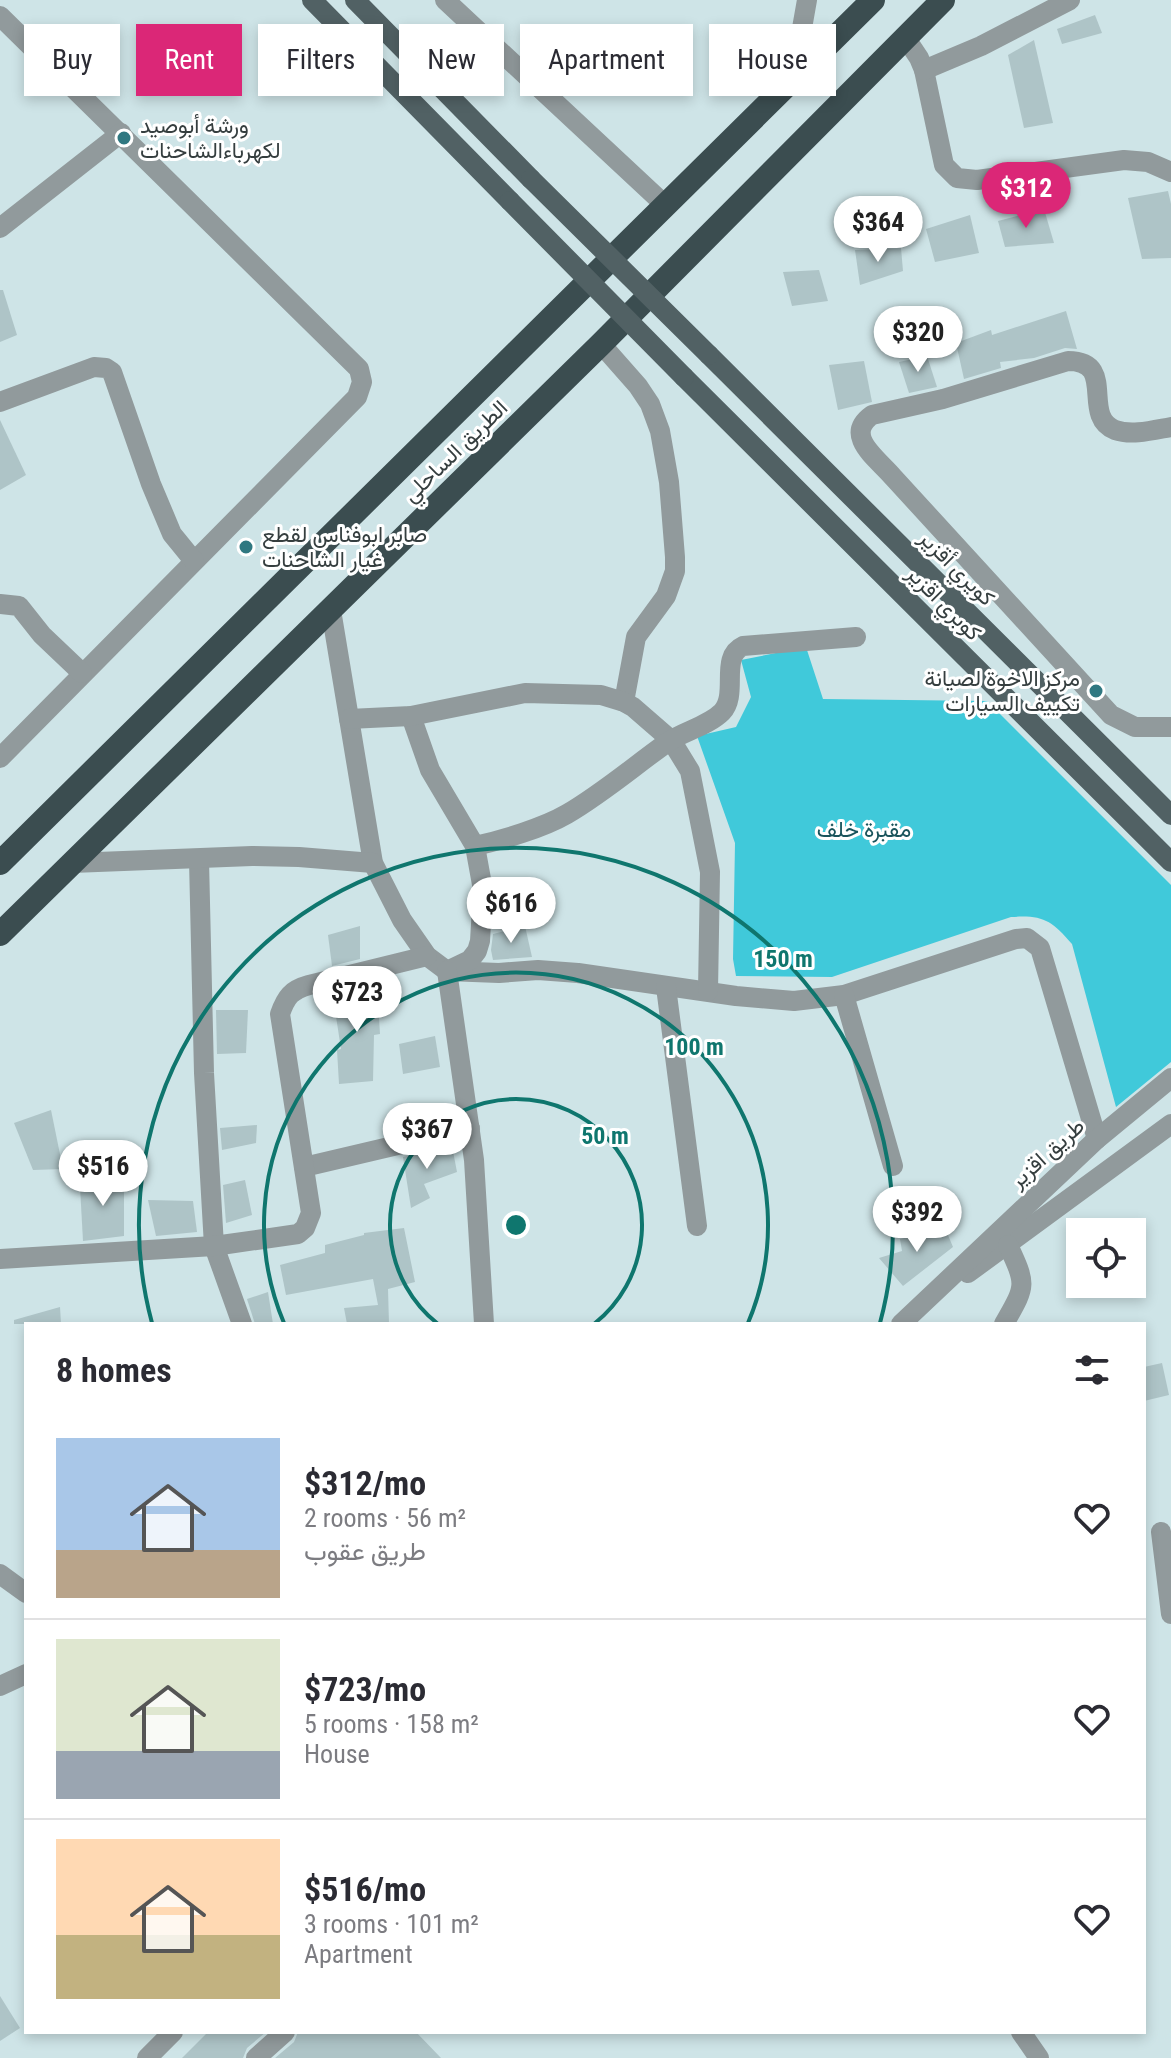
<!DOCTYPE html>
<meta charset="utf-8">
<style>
:root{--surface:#fff;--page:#f2f2f3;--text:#2b2b33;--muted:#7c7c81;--line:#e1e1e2;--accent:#db2777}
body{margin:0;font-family:"Roboto Condensed",Vazirmatn,sans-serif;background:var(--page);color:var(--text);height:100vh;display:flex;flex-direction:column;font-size:30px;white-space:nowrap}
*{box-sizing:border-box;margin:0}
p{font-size:26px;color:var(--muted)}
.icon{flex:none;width:44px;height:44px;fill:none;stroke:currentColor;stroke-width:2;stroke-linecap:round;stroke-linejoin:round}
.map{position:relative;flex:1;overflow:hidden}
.side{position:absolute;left:24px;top:1322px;width:1122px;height:712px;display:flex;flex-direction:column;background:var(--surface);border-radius:0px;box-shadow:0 4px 12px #0003}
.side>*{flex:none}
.top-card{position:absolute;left:24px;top:24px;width:1124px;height:72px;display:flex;gap:16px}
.controls{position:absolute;left:1066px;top:1218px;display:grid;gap:16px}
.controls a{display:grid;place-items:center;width:80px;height:80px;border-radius:0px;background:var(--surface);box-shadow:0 4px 12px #0003;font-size:40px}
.price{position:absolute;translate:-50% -68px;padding:0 18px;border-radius:28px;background:#fff;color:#222;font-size:26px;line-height:52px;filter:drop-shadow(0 2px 4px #0008)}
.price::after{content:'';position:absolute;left:50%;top:48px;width:24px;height:18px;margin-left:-12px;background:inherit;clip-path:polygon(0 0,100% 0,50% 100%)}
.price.selected{background:var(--accent);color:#fff}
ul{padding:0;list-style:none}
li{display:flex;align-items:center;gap:24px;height:200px;padding:0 32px}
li+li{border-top:2px solid var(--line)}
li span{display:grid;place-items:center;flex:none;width:224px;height:160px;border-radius:0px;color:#555}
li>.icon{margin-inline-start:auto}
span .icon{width:96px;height:96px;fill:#fffc;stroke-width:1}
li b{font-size:34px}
h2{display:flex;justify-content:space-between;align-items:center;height:96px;padding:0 32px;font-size:34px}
.chip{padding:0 28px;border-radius:0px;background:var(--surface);box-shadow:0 4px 12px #0003;font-size:28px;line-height:72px}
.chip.selected{background:var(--accent);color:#fff}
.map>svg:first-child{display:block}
.green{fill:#40c9da}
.building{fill:#aec4c7}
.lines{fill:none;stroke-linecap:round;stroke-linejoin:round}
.minor{stroke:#919a9c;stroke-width:20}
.major{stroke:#516164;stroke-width:20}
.highway{stroke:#3b4d50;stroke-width:24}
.major-bridge{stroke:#516164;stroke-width:20}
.ring{fill:none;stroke:#0f766e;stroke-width:4}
.poi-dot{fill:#307881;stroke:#fff;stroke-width:3}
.labels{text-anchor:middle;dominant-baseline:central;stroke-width:6;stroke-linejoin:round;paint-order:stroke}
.poi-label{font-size:22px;fill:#353e3f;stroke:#fff;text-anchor:start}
.street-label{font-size:22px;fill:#353e3f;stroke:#fff}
.park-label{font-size:22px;fill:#19545c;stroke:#fff}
.centre{fill:#0f766e;stroke:#fff;stroke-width:4}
.ring-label{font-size:24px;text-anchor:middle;font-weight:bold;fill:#0f766e;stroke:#fff;stroke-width:6;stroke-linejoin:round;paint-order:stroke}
</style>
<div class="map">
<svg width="1171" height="2058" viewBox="0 0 1171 2058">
<rect width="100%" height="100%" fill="#cee4e7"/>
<path class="green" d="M 806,647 L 823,699 L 987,701 L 1171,885 L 1171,1062 L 1116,1107 L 1072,944 C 1051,920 1043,915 1011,917 L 832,977 L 736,976 L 733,959 L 735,843 L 697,736 L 736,727 L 751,697 L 741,660 Z"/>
<g class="building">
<polygon points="1095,15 1102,33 1062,44 1057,29"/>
<polygon points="1034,40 1053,123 1024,128 1008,55"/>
<polygon points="1168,191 1171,204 1171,258 1142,259 1128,198"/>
<polygon points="1044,209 1054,243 1005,247 998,221"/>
<polygon points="970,215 979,253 935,262 926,229"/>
<polygon points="901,248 903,271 860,285 855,250"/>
<polygon points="819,270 828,301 792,306 783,272"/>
<polygon points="0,290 3,290 17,335 0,342"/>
<polygon points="1066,311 1077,349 1065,348 1034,358 1000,362 1001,368 964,379 956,343 991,330 992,335"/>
<polygon points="927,356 937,387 909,393 899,362"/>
<polygon points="864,361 872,402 838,410 829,365"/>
<polygon points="0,420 26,475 0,490"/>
<polygon points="360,926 360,959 332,966 328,935"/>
<polygon points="525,926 532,957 493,960 491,950 493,934"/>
<polygon points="377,986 380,1034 374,1035 373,1081 339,1084 337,1050 341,1049 333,997"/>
<polygon points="216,1010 248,1010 246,1053 217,1054"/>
<polygon points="435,1036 440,1067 403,1074 399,1044"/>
<polygon points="51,1110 63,1169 33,1170 14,1123"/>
<polygon points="257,1125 256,1143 222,1150 220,1128"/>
<polygon points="452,1146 457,1172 424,1184 430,1198 411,1208 403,1157"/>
<polygon points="124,1170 124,1236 83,1241 80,1187"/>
<polygon points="245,1180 252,1215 226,1223 223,1185"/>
<polygon points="148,1200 193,1201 197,1232 156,1236"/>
<polygon points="404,1228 415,1282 388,1289 389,1324 347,1324 344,1308 378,1305 373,1279 286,1295 280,1265 325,1253 325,1245 364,1235 364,1233"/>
<polygon points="945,1228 953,1247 903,1286 879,1258 902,1251 900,1239"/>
<polygon points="268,1292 273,1324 255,1324 247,1299"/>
<polygon points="60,1307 61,1324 14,1324 14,1320"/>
<polygon points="1162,1363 1169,1395 1144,1401 1144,1367"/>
<polygon points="0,1996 20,2028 0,2041"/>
<polygon points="208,2032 266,2032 247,2048 243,2058 182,2058"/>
<polygon points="298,2032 416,2032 441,2058 275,2058 294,2042"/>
</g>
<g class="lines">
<g class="minor">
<polyline points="445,0 665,205"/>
<polyline points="0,16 359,369 362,382 357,397 0,758"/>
<polyline points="905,37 919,58 924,70 944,165 957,178 977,180 1124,160 1148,162 1171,172"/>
<polyline points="924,70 981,46 1070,0"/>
<polyline points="793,79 807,0"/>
<polyline points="0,228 121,133"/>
<polyline points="601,344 638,386 650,404 660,431 669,482 675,557 675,571 666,596 636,637 624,702"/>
<polyline points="0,402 94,367 106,368 112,372 151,484 172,534 194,561"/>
<path d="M 1171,427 C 1154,430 1132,436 1115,430 C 1080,416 1118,361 1068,361 L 943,399 L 872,415 C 843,436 877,458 893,477 L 1111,715 L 1135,727 L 1171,727"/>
<polyline points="0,604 19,606 42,635 82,673"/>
<polyline points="331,610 373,863 402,920 427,956 447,971 499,973 538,970 578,973 736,996 794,1001 844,995 1016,939 1027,938 1040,948 1097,1139"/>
<polyline points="411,716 430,770 475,846 483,890 480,941 477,951 470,960 447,971"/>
<polyline points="349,719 411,716 525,693 601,695 624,702 633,707 671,740 690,771 710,872 708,991"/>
<path d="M 475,846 C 502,840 543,828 567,814 C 603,793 634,766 668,742 C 684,731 708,726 722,712 C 739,694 719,657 743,646 L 856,637"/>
<polyline points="199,860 204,1073 214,1246 242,1324"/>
<polyline points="72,863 252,856 299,857 373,863"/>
<polyline points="447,971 474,1160 484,1324"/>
<polyline points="666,987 697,1226"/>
<polyline points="844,995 893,1166"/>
<polyline points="304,1167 470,1128"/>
<path d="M 0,1259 L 214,1246 L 298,1234 L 305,1228 L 311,1213 L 280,1014 C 286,997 291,990 309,985 L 427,956"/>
<polyline points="968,1273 1171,1124"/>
<polyline points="901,1324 1097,1139 1171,1078"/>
<path d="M 1004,1324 C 1026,1285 1027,1286 1008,1245"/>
<polyline points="1161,1532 1171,1614"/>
<polyline points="0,1574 26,1593"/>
<polyline points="0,1686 26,1674"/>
<polyline points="1021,2032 1039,2058"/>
<polyline points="147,2058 173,2032"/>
<polyline points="256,2058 285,2032"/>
</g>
<g class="major">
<polyline points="312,0 510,201"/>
<polyline points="355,0 531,179"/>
<polyline points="709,355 1171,815"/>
<polyline points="684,377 1171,862"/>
</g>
<g class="highway">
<polyline points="0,863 873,0"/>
<polyline points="0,934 601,344 943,0"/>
</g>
<g class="major-bridge">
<polyline points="531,179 709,355"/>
<polyline points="510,201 684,377"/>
</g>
</g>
<g class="ring">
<path d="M438 1324A126 126 0 1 1 594 1324"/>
<path d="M284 1323A252 252 0 1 1 748 1323"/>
<path d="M152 1323A377 377 0 1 1 880 1323"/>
</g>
<g class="poi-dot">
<circle cx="124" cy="138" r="8"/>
<circle cx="246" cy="547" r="8"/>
<circle cx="1096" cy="691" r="8"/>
</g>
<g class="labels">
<g class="poi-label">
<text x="140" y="125">ورشة أبوصيد<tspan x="140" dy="25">لكهرباءالشاحنات</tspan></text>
<text x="262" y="534">صابر ابوفناس لقطع<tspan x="262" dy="25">غيار الشاحنات</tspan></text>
<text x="1080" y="678" text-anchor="end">مركز الاخوة لصيانة<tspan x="1080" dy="25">تكييف السيارات</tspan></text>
</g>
<g class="street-label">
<text transform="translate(455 451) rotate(-44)">الطريق الساحلي</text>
<text transform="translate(957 568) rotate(45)">كويري أقزير</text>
<text transform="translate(944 603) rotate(45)">كوبري اقزير</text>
<text transform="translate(1047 1153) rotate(-42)">طريق اقزير</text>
</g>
<g class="park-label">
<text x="864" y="829">مقبرة خلف</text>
</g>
</g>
<circle cx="516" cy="1225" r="12" class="centre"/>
<g class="ring-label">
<text x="783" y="967">150 m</text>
<text x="694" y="1055">100 m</text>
<text x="605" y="1144">50 m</text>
</g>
</svg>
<div class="controls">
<a><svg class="icon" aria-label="locate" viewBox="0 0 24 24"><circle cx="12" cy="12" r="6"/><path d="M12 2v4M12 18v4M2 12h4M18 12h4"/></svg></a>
</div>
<b class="price selected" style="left:1026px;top:230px">$312</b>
<b class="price" style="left:878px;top:264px">$364</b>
<b class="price" style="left:918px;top:374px">$320</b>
<b class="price" style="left:511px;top:945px">$616</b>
<b class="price" style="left:357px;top:1034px">$723</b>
<b class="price" style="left:427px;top:1171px">$367</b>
<b class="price" style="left:103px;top:1208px">$516</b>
<b class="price" style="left:917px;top:1254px">$392</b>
<div class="top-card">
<a class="chip">Buy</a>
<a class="chip selected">Rent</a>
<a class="chip">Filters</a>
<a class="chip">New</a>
<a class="chip">Apartment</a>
<a class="chip">House</a>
</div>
<section class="side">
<h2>8 homes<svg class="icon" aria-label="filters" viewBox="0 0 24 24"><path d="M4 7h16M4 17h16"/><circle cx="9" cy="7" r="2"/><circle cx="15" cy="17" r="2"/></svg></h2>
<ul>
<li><span style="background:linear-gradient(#a9c7e8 70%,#b9a48a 0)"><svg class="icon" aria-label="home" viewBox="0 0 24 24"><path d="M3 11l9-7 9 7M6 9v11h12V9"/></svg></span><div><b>$312/mo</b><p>2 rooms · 56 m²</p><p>طريق عقوب</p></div><svg class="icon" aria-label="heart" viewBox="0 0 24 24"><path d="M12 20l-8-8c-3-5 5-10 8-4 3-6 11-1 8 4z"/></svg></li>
<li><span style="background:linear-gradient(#dfe7d0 70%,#9aa5b1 0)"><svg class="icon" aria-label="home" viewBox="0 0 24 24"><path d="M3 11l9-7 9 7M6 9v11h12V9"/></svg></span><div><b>$723/mo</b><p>5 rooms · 158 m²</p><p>House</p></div><svg class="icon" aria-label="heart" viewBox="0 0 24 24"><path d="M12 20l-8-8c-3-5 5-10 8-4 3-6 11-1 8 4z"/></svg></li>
<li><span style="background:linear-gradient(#ffd9b3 60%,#c2b280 0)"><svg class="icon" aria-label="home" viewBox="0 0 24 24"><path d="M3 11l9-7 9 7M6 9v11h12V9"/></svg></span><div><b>$516/mo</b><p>3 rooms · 101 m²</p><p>Apartment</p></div><svg class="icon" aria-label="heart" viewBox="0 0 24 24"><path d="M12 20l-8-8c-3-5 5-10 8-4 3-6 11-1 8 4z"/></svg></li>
</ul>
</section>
</div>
